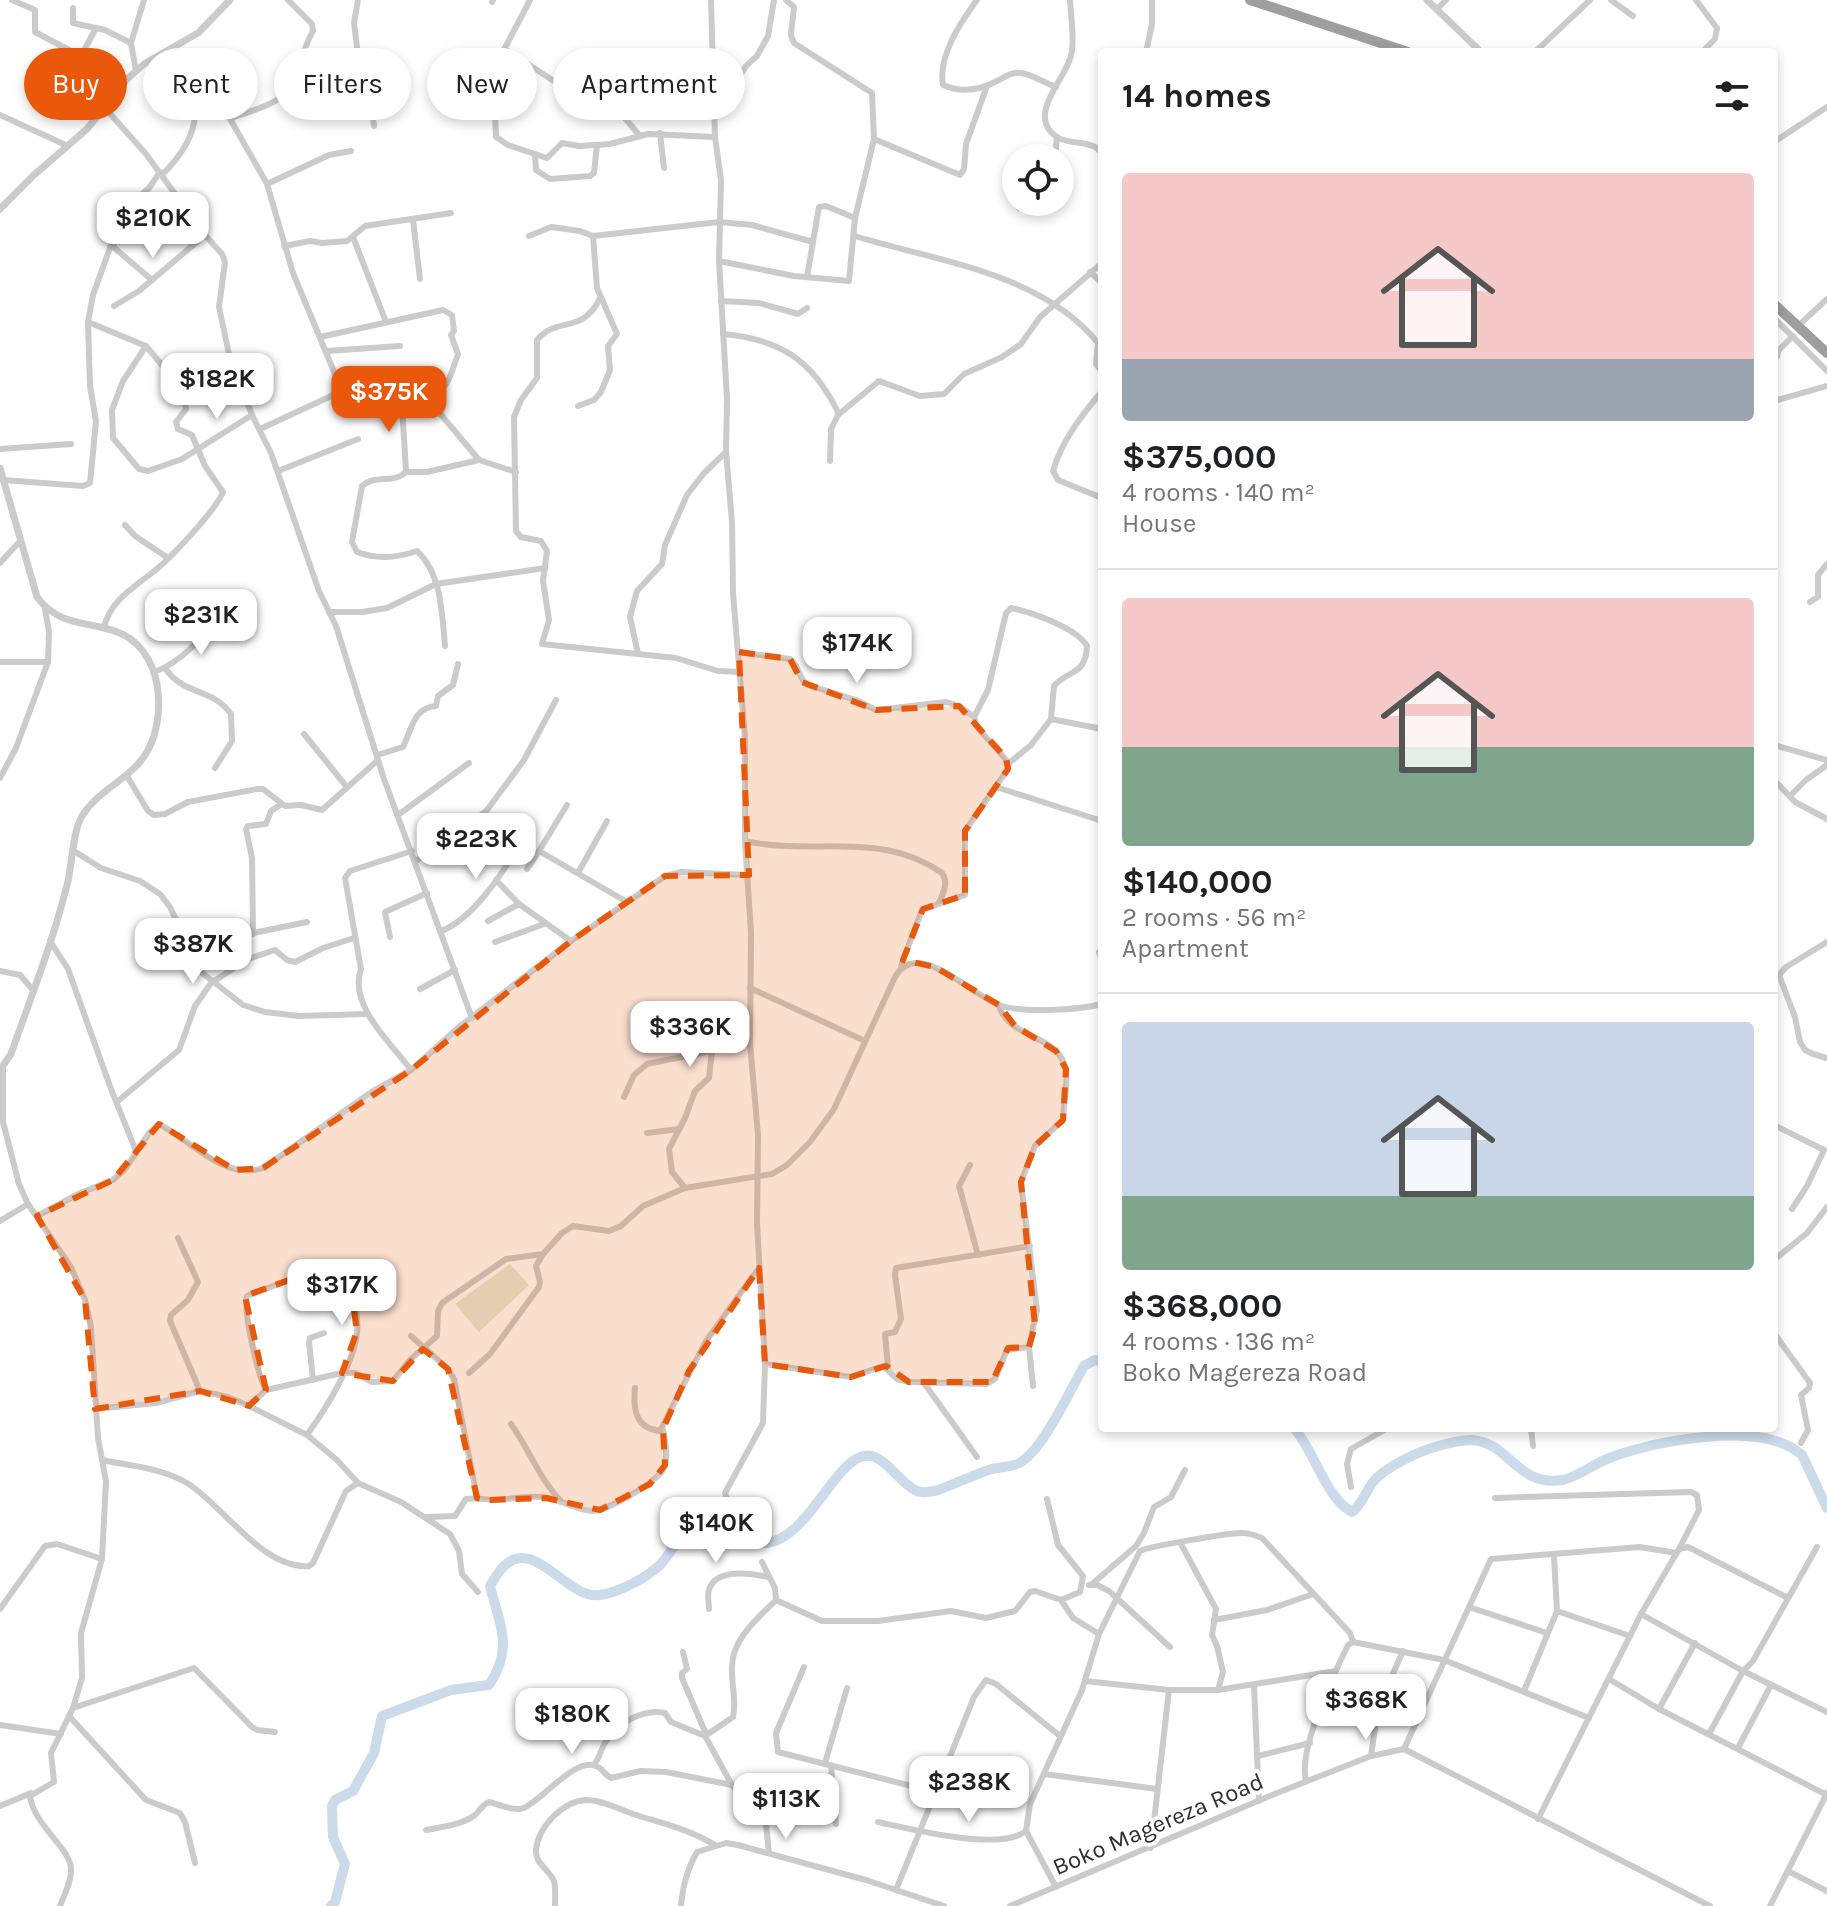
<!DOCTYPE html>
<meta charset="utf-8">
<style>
:root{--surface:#fff;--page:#f2f2f2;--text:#202124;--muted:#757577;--line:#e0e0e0;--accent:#ea580c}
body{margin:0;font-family:Karla,sans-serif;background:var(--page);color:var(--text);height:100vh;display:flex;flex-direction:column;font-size:30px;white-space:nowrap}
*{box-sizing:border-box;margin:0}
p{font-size:26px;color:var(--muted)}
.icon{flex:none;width:44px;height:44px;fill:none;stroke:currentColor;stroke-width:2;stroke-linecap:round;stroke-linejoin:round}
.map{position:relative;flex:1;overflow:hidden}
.drawer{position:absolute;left:1098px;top:48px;width:680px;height:1384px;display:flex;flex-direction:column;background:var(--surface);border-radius:8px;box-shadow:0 4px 12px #0003}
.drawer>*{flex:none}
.guide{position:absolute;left:24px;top:48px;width:760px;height:72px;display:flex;gap:16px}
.tools{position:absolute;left:1002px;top:144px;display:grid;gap:16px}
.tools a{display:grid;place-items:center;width:72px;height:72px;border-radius:50%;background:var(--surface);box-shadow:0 4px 12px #0003;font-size:40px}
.price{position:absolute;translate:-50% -68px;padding:0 18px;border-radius:16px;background:#fff;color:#222;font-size:26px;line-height:52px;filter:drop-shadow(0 2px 4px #0008)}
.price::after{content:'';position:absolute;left:50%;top:48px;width:24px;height:18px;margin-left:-12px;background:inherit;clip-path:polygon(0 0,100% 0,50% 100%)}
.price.on{background:var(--accent);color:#fff}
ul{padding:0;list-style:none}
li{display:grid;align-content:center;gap:16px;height:424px;padding:0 24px}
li+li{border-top:2px solid var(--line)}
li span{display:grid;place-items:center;height:248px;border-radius:8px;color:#555}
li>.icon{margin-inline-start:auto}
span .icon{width:144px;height:144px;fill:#fffc;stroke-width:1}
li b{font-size:34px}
h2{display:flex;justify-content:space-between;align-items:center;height:96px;padding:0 24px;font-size:34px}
.chip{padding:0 28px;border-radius:36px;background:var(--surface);box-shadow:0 4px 12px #0003;font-size:28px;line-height:72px}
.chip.on{background:var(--accent);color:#fff}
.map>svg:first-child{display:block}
.green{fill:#e3ebdd}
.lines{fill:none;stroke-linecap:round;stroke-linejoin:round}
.river{stroke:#cbdbe9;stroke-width:10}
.minor{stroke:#cbcbcb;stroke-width:6}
.tertiary{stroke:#cbcbcb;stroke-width:7}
.trunk{stroke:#9e9e9e;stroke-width:10}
.marked{fill:#e8590c;fill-opacity:0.2;stroke:#e8590c;stroke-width:6;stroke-dasharray:16 10;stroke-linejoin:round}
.labels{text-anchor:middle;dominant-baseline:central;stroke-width:8;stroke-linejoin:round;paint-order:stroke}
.street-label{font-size:24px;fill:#2e2e2e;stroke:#fff}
</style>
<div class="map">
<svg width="1827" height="1906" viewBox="0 0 1827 1906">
<rect width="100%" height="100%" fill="#fff"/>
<polygon class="green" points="510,1264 529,1285 479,1332 455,1304"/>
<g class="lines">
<g class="river">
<path d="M 1294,1428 C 1315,1452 1325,1497 1352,1512 C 1362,1505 1365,1492 1373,1482 C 1384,1468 1417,1452 1435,1447 C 1445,1444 1461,1440 1471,1440 C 1511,1442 1515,1487 1563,1480 C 1575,1478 1594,1464 1607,1459 C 1652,1441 1763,1419 1802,1455 L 1827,1508"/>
<path d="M 331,1906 L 335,1902 L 345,1864 L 333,1837 L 332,1806 L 335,1800 L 353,1791 L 374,1753 L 382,1716 L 451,1690 L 489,1685 C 514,1648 500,1626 490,1586 C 494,1580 498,1572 504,1566 C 535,1536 567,1600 600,1595 C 620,1592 646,1578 660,1565 C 674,1551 680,1529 701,1521 C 724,1513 739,1545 766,1543 C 804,1540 831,1471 858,1458 C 882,1446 897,1483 917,1491 C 932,1496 949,1485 963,1480 C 973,1476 982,1472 992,1469 C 1001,1467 1014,1467 1021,1462 C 1044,1448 1070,1390 1084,1366 L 1095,1360 L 1102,1361"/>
</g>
<g class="minor">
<polyline points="12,0 35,10 35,32 126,80"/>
<polyline points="358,0 354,23 360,71 356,90 372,110 374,126"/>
<polyline points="530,0 497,63 488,87 488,91 494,93 496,137 508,145 547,158 562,143 579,146 610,144 648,134 715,137"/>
<path d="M 711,0 L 715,137 L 721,180 L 719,261 L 727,399 L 726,452 L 732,522 L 733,593 L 745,738 L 745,841 L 751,933 L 750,1043 L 758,1135 L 757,1223 L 765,1364 L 763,1423 L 725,1493 C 731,1516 756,1512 765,1532"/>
<path d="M 977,0 C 960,23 938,56 943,85 C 961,93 980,90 997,81 C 1003,78 1008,74 1015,73 C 1027,71 1044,83 1056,87"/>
<path d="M 1070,0 C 1071,16 1074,35 1072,51 C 1069,76 1030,109 1051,132 C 1065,148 1089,137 1102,153"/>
<polyline points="1611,0 1633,16"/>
<polyline points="1696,0 1717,28 1715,39 1702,52"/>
<polyline points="492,2 493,0"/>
<polyline points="73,8 73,23 105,30 131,43 136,71"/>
<polyline points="1437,9 1446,0"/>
<polyline points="131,43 144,0"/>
<polyline points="505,49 589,104 619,111 639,135"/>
<polyline points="1598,51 1598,52"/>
<polyline points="1146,52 1152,24 1152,0"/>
<polyline points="1535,52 1590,0"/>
<path d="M 164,54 L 179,96 C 194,103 207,97 221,103 L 267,184 L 293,273 L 342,391 C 363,412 413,409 437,393 C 450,385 453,367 458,354 L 451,335 L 454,331 L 452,315 L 443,310 L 320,337"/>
<polyline points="81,56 96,28"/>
<polyline points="714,91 736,82 746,66 757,56 768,36 774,0"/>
<polyline points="105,108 146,154 205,235 222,254 225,262 219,307 230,359 252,415 271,453 319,591 336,626 384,779 472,1018"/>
<polyline points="0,115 68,146"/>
<path d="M 231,118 C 262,107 291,103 300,67 C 303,54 306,43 313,31 L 312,24 L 288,0"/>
<polyline points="660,133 664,168"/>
<polyline points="874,139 960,175 964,169 966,144 987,86"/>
<polyline points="1774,142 1827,107"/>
<polyline points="535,155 536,170 550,179 590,176 594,173 597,145"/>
<polyline points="1055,158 1057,137"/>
<path d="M 162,175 C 178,159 195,137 195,113"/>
<polyline points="267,184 329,155 351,151"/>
<polyline points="1019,208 1028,202"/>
<polyline points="413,220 420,279"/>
<polyline points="529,236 551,227 580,231 593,236 719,222 752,225 813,242"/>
<path d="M 855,236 C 936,261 1042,273 1098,343 L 1096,364 L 1102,372"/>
<polyline points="353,237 386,322"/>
<polyline points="111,245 152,280"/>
<polyline points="284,246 310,241 322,243 347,241 365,226 451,213"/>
<polyline points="719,261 794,276 849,281 855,218 874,139 872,93 794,43 791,35 794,7 786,0"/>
<polyline points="1090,272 1102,283"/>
<polyline points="807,277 819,207 826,206 855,218"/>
<path d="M 600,298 C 583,335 556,316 537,340 L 537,378 L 521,400 L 514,417 L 516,531 L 521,537 L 541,541 L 547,551 L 543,581 L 549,620 L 542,644 L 676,658 L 718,671 L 740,672"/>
<polyline points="721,301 759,303 798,314 807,308"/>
<polyline points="114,306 139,291 205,235"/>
<polyline points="1774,318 1827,371"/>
<path d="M 88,322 L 146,346 L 183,390 L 186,409 L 176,422 L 178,429 L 192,435 L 205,466 L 223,492 C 216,510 169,560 153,572 C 132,589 111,600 104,627"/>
<polyline points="1798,326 1827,299"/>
<path d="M 723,334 C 779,339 811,359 837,410 L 838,415 L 831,429 L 830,461"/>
<polyline points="146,346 123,381 112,410 113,438 139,469 148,471 182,459 252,415"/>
<polyline points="327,351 400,346"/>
<polyline points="1777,357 1778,351 1793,336"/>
<polyline points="183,390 216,372 229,359"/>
<path d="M 1102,391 C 1082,415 1062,440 1053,471 L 1058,480 L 1102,498"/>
<polyline points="427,398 479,460 516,472"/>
<polyline points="1774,401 1827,386"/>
<path d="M 402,404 L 406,472 C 394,484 375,474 362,486 L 352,542 L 357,552 C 378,560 397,558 417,551 C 442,574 442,615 445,646"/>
<polyline points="578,406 594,400 601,392 610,370 608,346 617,334 597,288 593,236"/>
<polyline points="838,415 879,381 920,396 944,394 964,374 1002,357 1021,344 1040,317 1102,263"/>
<polyline points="260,429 342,391"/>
<polyline points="0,449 71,444"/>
<polyline points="278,471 358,439"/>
<polyline points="406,472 427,472 479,460"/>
<polyline points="3,480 83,486 90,483 96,421 90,386 88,322 93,295 111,245 114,244 119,233 119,215 149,188 160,172"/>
<polyline points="125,525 135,536 168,558"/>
<polyline points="0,563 21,540"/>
<polyline points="1810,602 1818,597 1818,575 1827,564"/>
<polyline points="329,612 362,612 387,608 436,584 545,568"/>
<path d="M 739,652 L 790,659 C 800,666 798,679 808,685 L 856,700 L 876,710 L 946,702 L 959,706 L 974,717"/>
<polyline points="638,654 630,617 637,591 662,564 665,545 687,495 704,473 726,452"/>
<polyline points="0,662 48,662"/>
<path d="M 165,668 C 185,697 210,686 231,714 L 232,741 L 215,768"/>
<path d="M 154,672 C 179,664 208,634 221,611"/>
<polyline points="1051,719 1102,729"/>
<polyline points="304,734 346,786"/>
<polyline points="1774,745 1827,760"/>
<path d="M 377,755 L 403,747 C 412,729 413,708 436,706 L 438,696 L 453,685 L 458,664"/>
<polyline points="127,776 148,811 154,815 165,814 188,802 257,789 263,789 285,806 301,805 322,810 378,760"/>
<polyline points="0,778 16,748 48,662 49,632 45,609"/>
<polyline points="1774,780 1795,802 1827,819"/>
<polyline points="996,787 1102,821"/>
<polyline points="1790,796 1806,780 1827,765"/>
<polyline points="398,815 469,763"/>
<path d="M 745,841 C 815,856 880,830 942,873 C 949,883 943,893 939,903"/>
<polyline points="74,851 101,868 140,881 160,894 170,907 201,972 243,1005 265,1012 299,1016 367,1014"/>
<polyline points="539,851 567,805"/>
<polyline points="416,861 462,831 487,810 524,760 556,700"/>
<polyline points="527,869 539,851 627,902"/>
<polyline points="578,873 607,821"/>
<polyline points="496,880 519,904 571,941"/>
<polyline points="488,921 519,904"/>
<path d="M 441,931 C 472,920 505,871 520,842"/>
<polyline points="253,934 252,858 246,829 248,826 266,824 271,811 280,805"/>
<polyline points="390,937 385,912 427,893"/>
<polyline points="50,941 68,969 111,1089 136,1151"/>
<polyline points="495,942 544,924"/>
<polyline points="1827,942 1786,967 1779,975 1795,1017 1800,1042 1805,1050 1813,1054 1827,1058"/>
<polyline points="1099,952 1102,962"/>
<polyline points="248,959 241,939 244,935 307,922"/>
<path d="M 901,966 L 922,910 L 965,895 L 965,831 L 1008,769 L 1009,763 L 977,727 L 974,717 L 988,690 L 1006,613 L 1011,608 C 1031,612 1077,628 1087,646 C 1085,677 1070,668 1054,686 L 1051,719 L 1031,745 L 1009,763"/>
<polyline points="0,971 20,975 33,990"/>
<polyline points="750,988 865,1041"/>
<polyline points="420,989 455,970"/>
<path d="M 999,1005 C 1007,1037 1053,1034 1064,1063 C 1070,1078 1063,1104 1063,1120 L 1035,1146 L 1021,1182 L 1037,1310 L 1029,1347 L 1033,1386"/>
<path d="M 3,1068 L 3,1122 L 19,1184 L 28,1204 L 71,1267 L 85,1300 L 91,1327 L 98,1438 L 106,1481 L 102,1559 L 81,1633 L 82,1678 L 73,1708 L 51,1753 L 54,1782 L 30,1796 C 33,1824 70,1848 71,1868 C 72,1881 64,1895 60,1906"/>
<path d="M 411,1070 C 391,1043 348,1005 361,969 L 345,878 L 350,871 L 412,851"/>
<polyline points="624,1097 634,1075 647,1064 750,1043"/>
<polyline points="118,1101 179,1050 195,1006 211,983 248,959 275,950 287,960 295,962 323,948 354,938"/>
<polyline points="1774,1125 1824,1150"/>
<polyline points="647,1133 679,1129"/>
<polyline points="970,1165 959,1186 978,1255"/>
<polyline points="685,1188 672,1172 669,1149 685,1118 695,1091 709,1078 712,1050"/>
<polyline points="1792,1209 1807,1186 1824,1150"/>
<path d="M 37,1216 L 80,1193 L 113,1180 L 125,1169 L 149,1133 L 159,1124 C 191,1140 223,1181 263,1168 L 373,1091 L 411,1070 L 459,1027 L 571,941 L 665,876 L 681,872 L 749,875"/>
<polyline points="0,1221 28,1204"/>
<polyline points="178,1238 198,1282 188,1300 171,1315 170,1321 200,1391"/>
<polyline points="1774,1260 1807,1233 1827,1207"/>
<polyline points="1774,1333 1810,1383 1809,1388 1801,1395 1808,1430 1801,1443"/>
<polyline points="411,1336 448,1369 454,1379 477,1498"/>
<polyline points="765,1364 851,1377 883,1366 897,1379 909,1382 987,1384 995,1379 1007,1350 1029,1347"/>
<polyline points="888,1368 885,1334 895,1332 901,1319 895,1275 896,1268 1030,1246"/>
<polyline points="469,1373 490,1354 539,1287 540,1282 536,1266 543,1254"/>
<polyline points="313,1380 309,1342 310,1338 324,1333"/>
<polyline points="924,1383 977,1457"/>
<path d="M 635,1388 C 633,1409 635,1428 660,1431 L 706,1341 L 759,1268"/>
<path d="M 266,1390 C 258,1376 243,1311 247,1296 L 300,1276 L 350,1282 C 353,1298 359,1316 357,1333 C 354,1364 325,1410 307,1435"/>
<polyline points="249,1406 307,1435 337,1460 358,1483 401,1502 450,1534 459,1551 462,1574 478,1592"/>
<path d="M 95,1409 L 156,1403 L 200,1391 L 228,1397 L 249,1406 L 266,1390 L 342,1373 L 355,1373 L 372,1382 L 393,1381 L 410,1360 L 437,1336 L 438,1311 L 442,1303 L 506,1259 L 543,1254 L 562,1233 L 573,1226 L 609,1231 L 621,1226 L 643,1206 L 685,1188 L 772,1174 L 787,1165 L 810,1142 L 834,1109 L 895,977 C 918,936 972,997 1002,1006 C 1025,1013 1079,1010 1102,1004"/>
<path d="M 511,1424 C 529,1449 539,1478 560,1500"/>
<polyline points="1531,1428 1533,1446"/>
<path d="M 102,1460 C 131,1466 162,1468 187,1483 C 223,1505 263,1570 309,1566 L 313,1563 L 346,1491 L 358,1483"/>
<polyline points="1351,1487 1347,1464 1351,1449 1388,1428"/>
<polyline points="1495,1498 1691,1492 1697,1495 1699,1510 1680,1547"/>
<path d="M 427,1517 L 455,1516 L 466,1499 C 477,1497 485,1500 496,1500 C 514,1499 535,1494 552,1499 C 566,1502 578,1511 593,1511 C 609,1510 660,1481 665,1466 C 668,1454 665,1440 663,1429"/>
<polyline points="1181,1544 1216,1609 1212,1635 1217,1646 1223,1672 1218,1690"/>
<path d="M 762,1562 L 775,1588 L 776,1600 C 758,1618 732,1639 732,1667 C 731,1683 737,1701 733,1717 L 705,1736 L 732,1785 L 737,1791 L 764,1805 L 769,1853"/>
<polyline points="1089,1585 1097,1585 1109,1591 1170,1647"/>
<polyline points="1091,1585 1136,1546 1144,1533 1154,1507 1171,1497 1185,1470"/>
<polyline points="776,1600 822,1621 878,1621 951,1611 986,1618 1015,1611 1030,1592 1035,1591 1061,1600 1080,1592 1083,1576 1058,1545 1047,1499"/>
<polyline points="1061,1600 1073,1618 1099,1634"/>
<polyline points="1469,1607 1547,1633"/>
<polyline points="0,1609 45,1546 57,1544 102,1559"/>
<path d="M 709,1609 C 709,1604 707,1595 709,1590 C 715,1568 752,1573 768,1577"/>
<polyline points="1557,1611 1630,1636"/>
<polyline points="1641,1614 1743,1671 1827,1712"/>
<polyline points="1214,1620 1267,1610 1313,1594"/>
<polyline points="683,1652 687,1669 682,1673 682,1678 706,1734"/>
<polyline points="804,1667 776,1733 778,1752 935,1792"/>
<polyline points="1609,1679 1659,1709 1827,1795"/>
<polyline points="1085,1681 1169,1690 1218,1690 1336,1671"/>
<polyline points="1254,1685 1259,1801"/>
<polyline points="1524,1691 1557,1611 1554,1556"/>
<polyline points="73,1708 194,1668 252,1727 257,1730 275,1732"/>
<polyline points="1659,1709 1695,1643"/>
<polyline points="69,1716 146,1800 180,1813 185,1822 195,1863"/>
<polyline points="0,1725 61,1734"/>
<polyline points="1709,1734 1743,1671 1753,1661 1817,1547"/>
<polyline points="1738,1748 1771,1685"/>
<polyline points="1404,1749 1491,1559 1640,1547 1676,1553"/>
<polyline points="1258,1756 1310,1743"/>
<polyline points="1371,1756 1378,1707 1403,1651"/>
<polyline points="825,1763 847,1688"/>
<path d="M 594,1765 C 600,1757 601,1749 606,1741 C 617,1723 644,1708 665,1713 L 671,1722 L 705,1736"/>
<polyline points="831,1765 836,1824"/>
<polyline points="1044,1774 1157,1789"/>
<path d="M 1306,1781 C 1298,1749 1333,1676 1348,1645 L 1353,1642 L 1444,1660 L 1589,1718"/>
<polyline points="0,1806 31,1793"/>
<polyline points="1538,1819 1641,1614 1679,1549 1688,1547 1698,1552 1788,1598"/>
<path d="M 878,1822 C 910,1829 1000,1852 1026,1831"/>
<path d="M 426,1830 C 441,1827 462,1825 475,1815 C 481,1810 481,1805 489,1802 C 498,1804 510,1810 520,1809 C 537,1807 574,1756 596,1766 C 602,1768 605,1775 611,1778 L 641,1771 L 666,1772 L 732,1785"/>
<polyline points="1151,1848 1169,1690"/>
<polyline points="1788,1871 1827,1891"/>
<path d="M 1056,1887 L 1026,1831 L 1030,1804 L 1082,1690 L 1099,1634 L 1140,1551 C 1146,1547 1233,1532 1243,1533 C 1250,1533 1256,1536 1262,1538 L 1350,1633 L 1353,1642"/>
<polyline points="896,1890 974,1697 986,1680 996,1684 1060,1736"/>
<path d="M 555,1906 C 555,1898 556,1888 554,1881 C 549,1869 535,1864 536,1850 C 538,1827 563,1801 586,1800 C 602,1800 619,1809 633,1814 C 661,1823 689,1829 715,1845"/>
<path d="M 681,1906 C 683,1885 687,1870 697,1852 L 726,1843 L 738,1845 L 866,1880 L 944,1906"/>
<polyline points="1010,1906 1277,1793 1371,1756 1404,1749 1710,1906"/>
<polyline points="1770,1906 1827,1793"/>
</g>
<g class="tertiary">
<polyline points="1427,0 1481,52"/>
<polyline points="0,209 34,175 87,129 126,80 144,64 198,33 230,0"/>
<path d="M 0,468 L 37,597 C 68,640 121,610 148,659 C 161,682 161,712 154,736 C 141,778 103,783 82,816 C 73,831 72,863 68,881 C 54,939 31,997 11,1054 L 0,1070"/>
</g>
<g class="trunk">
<polyline points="1250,0 1408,52"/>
<polyline points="1774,304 1827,353"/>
</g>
</g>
<path class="marked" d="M 739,652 L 790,659 L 802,682 L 876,710 L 959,706 L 1006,758 L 1008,769 L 965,831 L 965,895 L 923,909 L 903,960 L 935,967 L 999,1005 L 1015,1026 L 1056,1051 L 1066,1069 L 1063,1120 L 1035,1146 L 1021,1182 L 1035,1326 L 1029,1347 L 1008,1348 L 992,1382 L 909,1382 L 886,1366 L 851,1377 L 765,1364 L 759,1268 L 689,1371 L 663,1429 L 665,1465 L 650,1484 L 600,1510 L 546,1498 L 486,1500 L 477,1498 L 448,1369 L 423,1349 L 393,1381 L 342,1373 L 357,1331 L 350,1283 L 300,1276 L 245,1296 L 266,1390 L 249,1406 L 200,1391 L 95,1409 L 85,1300 L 37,1216 L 113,1180 L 159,1124 L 235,1170 L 263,1168 L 411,1070 L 571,941 L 665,876 L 749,875 Z"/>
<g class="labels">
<g class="street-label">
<text transform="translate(1158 1824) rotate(-23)">Boko Magereza Road</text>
</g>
</g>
</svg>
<div class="tools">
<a><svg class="icon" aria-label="locate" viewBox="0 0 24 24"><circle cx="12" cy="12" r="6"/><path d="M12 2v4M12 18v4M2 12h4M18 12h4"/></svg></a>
</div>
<b class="price" style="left:153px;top:260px">$210K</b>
<b class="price" style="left:217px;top:421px">$182K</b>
<b class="price on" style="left:389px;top:434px">$375K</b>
<b class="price" style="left:201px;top:657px">$231K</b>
<b class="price" style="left:857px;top:685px">$174K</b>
<b class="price" style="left:476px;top:881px">$223K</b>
<b class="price" style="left:193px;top:986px">$387K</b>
<b class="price" style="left:690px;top:1069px">$336K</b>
<b class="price" style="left:342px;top:1327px">$317K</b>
<b class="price" style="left:716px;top:1565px">$140K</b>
<b class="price" style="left:1366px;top:1742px">$368K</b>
<b class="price" style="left:572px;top:1756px">$180K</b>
<b class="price" style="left:969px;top:1824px">$238K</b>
<b class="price" style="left:786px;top:1841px">$113K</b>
<div class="guide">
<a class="chip on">Buy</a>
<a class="chip">Rent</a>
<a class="chip">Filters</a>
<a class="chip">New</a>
<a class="chip">Apartment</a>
</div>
<section class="drawer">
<h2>14 homes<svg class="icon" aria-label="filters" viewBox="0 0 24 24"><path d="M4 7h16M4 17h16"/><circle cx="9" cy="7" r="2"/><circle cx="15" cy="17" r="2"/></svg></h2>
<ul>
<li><span style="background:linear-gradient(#f6c9c9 75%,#9aa5b1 0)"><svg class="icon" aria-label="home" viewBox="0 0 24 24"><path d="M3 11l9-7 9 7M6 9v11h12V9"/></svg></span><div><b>$375,000</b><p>4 rooms · 140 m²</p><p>House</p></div></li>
<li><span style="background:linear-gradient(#f6c9c9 60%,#7fa58c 0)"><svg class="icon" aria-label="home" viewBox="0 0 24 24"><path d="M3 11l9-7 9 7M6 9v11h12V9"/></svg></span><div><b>$140,000</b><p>2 rooms · 56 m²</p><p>Apartment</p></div></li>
<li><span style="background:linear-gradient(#c9d6e8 70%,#7fa58c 0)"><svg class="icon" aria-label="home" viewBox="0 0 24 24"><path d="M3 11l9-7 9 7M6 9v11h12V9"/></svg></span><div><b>$368,000</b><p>4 rooms · 136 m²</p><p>Boko Magereza Road</p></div></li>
</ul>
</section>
</div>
